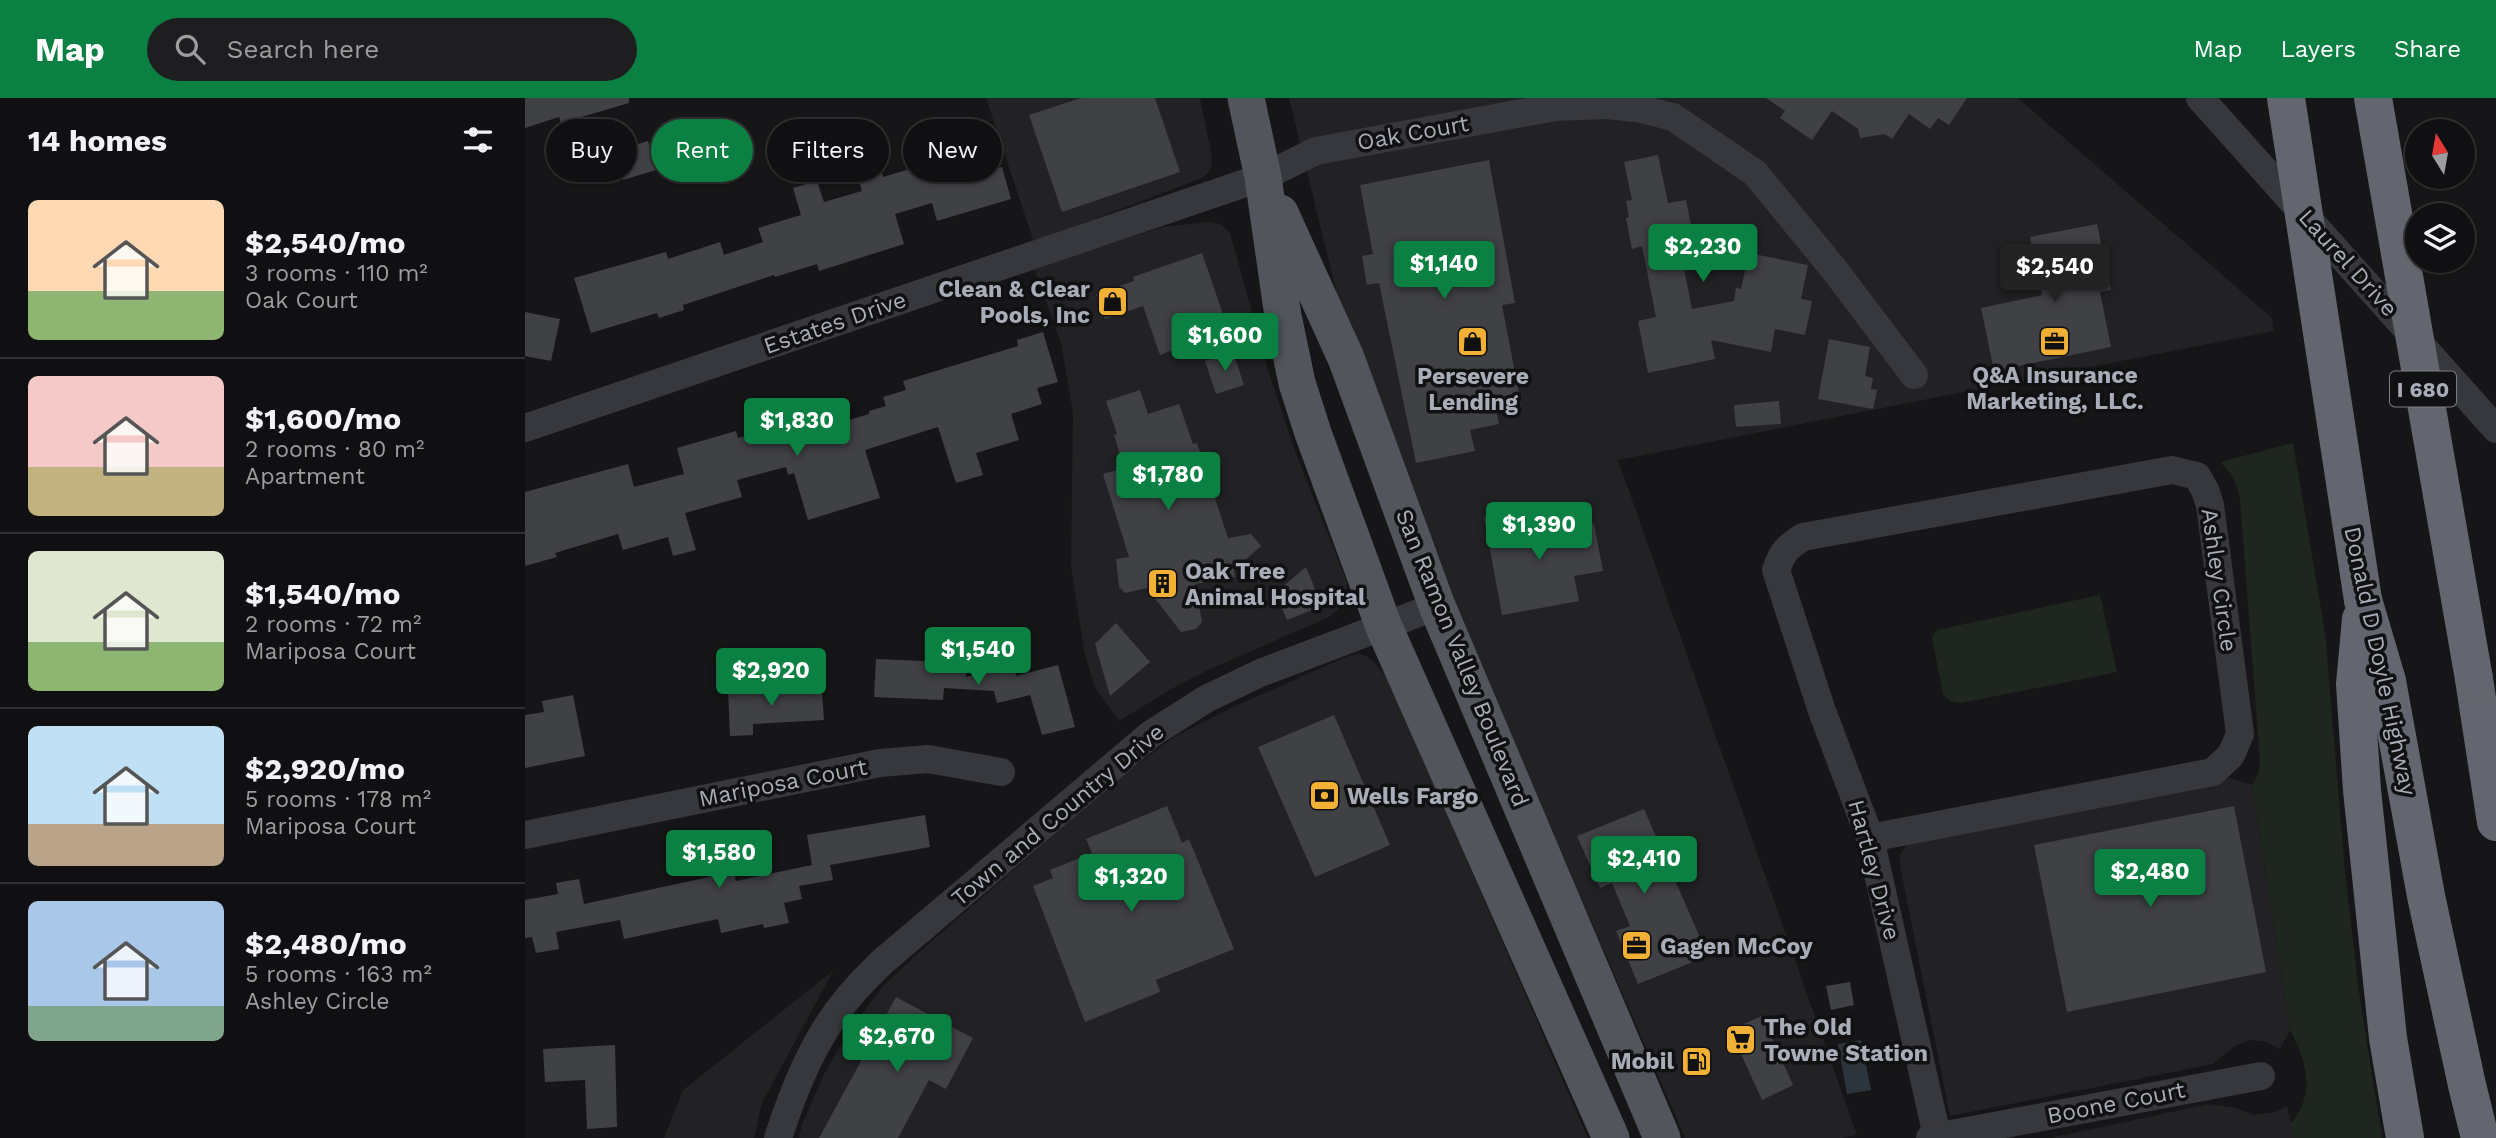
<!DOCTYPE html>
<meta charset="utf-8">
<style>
:root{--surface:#101012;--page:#1e1e20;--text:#f1f3f6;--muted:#9c9d9f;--line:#303032;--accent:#0b8043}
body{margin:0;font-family:"Work Sans",sans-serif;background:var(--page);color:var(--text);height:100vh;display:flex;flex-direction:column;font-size:26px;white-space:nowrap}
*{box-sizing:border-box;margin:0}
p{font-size:23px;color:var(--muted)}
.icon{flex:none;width:38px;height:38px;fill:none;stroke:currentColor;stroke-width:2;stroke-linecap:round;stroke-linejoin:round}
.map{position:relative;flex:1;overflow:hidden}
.panel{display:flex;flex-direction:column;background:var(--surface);width:525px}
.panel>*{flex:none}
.banner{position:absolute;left:21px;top:21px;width:665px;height:63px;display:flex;gap:14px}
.needle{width:46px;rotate:349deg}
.controls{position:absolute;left:1880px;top:21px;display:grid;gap:14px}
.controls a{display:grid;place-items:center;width:70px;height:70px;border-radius:50%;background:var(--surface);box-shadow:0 2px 5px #0004,0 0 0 2px var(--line);font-size:35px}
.price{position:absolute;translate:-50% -60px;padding:0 16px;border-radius:7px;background:var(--accent);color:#fff;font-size:23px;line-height:46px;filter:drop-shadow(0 2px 4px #0008)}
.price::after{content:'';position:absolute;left:50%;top:42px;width:21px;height:16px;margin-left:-10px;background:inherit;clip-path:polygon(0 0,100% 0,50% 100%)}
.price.selected{background:#222;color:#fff}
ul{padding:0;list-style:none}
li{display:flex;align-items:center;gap:21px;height:175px;padding:0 28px}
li+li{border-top:2px solid var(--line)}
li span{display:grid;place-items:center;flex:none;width:196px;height:140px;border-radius:10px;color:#555}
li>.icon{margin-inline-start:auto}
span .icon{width:84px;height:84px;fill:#fffc;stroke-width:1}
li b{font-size:30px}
h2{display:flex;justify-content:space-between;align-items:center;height:84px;padding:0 28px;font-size:30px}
.tag{padding:0 24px;border-radius:32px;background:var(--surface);box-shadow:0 2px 5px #0004,0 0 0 2px var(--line);font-size:24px;line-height:63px}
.tag.selected{background:var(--accent);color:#fff}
header{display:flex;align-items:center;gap:42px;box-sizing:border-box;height:98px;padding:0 35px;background:var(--accent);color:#fff}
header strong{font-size:33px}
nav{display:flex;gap:38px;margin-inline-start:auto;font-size:24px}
.search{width:490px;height:63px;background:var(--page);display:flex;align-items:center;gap:18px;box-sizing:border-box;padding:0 24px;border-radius:38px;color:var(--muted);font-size:26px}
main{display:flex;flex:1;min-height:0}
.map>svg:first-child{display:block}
.built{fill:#222225}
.green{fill:#1e261f}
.water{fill:#2c353c}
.building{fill:#404145}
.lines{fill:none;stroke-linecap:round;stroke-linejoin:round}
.minor{stroke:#37383d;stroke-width:28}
.major{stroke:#53555c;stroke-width:37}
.highway{stroke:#63666e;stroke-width:38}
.highway-bridge{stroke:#63666e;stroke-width:38}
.labels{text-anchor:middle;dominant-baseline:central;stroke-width:7;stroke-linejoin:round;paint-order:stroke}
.shield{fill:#111113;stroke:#7b7e86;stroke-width:2}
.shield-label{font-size:21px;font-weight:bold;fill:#a8adb8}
.street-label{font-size:23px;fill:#a8adb8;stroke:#111113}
.poi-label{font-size:23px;font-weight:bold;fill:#a8adb8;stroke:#111113;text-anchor:start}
</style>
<header>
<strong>Map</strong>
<div class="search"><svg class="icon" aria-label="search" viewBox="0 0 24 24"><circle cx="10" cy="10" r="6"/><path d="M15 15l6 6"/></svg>Search here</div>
<nav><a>Map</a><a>Layers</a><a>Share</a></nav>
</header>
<main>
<section class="panel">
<h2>14 homes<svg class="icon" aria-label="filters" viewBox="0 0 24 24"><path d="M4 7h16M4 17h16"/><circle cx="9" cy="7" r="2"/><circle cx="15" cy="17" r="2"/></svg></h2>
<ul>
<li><span style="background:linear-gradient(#ffd9b3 65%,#8fb573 0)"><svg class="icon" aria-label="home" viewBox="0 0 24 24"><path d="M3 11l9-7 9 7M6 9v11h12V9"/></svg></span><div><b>$2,540/mo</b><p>3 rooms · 110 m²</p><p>Oak Court</p></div></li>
<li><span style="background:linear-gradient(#f6c9c9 65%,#c2b280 0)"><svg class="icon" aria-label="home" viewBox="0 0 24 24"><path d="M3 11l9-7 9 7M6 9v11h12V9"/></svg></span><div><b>$1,600/mo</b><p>2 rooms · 80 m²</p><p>Apartment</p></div></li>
<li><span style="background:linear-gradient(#dfe7d0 65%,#8fb573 0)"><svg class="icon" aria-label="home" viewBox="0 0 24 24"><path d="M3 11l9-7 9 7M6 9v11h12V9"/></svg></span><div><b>$1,540/mo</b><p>2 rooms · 72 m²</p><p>Mariposa Court</p></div></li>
<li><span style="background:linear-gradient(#bfe0f5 70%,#b9a48a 0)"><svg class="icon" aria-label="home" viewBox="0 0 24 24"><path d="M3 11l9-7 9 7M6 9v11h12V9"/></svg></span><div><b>$2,920/mo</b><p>5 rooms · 178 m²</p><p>Mariposa Court</p></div></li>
<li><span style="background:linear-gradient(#a9c7e8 75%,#7fa58c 0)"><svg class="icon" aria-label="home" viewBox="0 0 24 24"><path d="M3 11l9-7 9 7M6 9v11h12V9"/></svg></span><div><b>$2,480/mo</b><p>5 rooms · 163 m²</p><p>Ashley Circle</p></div></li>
</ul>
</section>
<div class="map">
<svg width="1971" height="1040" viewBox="0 0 1971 1040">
<rect width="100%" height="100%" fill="#161618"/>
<g class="built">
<polygon points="461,0 675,0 687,58 686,69 684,74 677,80 509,144"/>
<polygon points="764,0 1493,0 1747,220 1749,233 1093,362 1332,1037 1315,1040 1160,1040 864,357 818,221"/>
<polygon points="684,124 695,126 705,135 744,275 771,356 822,484 821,496 814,511 802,520 685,571 648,590 594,623 569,588 559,552 546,469 548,315 536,245 509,170 638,129"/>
<polygon points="834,556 843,559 850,565 864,583 1063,1040 274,1040 277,1027 298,978 324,933 358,888 400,849 591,683 649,639 706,610 823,558"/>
<polygon points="1701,679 1727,687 1765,932 1755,951 1741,944 1726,942 1711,947 1688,966 1425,1018 1375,768 1375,756 1383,746"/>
<polygon points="308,873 237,1005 229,1040 139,1040 158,992"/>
<polygon points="1684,1006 1711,1010 1728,1017 1750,1014 1762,1008 1769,1040 1525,1040"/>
</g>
<g class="green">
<path d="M 1768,345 L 1800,534 L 1820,774 L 1834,894 L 1857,1040 L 1769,1040 L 1765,1026 C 1791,999 1782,962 1765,932 L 1727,687 L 1733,676 L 1735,663 L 1715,401 C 1711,385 1708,376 1695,364 Z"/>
<polygon points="1575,497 1592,574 1436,605 1425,603 1418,597 1407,539 1412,532"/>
</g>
<polygon class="water" points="1336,942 1346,992 1322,996 1313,946"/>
<g class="building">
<polygon points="0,0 104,0 104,5 36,25 34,19 0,30"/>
<polygon points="556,0 630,0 655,74 537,114 504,17"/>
<polygon points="1241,0 1442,0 1424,27 1413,20 1405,31 1384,16 1367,41 1360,36 1335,40 1333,31 1307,13 1287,42 1255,20 1260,13"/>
<polygon points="123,43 131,72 98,82 90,53"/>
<polygon points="1133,57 1143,105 1161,102 1172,157 1157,160 1167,211 1209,203 1211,190 1216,191 1224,155 1283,167 1276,201 1287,203 1280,237 1250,231 1246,254 1186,242 1190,261 1123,275 1113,223 1131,219 1117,148 1107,151 1101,120 1104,119 1101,103 1107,102 1099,64"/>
<polygon points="964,62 990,205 977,207 996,306 971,311 974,326 945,332 950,353 891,365 854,185 842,187 837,158 848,156 835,87"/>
<polygon points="353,63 358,79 402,66 405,76 448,63 452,77 477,69 486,101 412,123 407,105 370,116 379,146 294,173 292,166 250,179 249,177 158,207 159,212 134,220 132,215 66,235 49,180 141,154 143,161 195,144 199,157 238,144 233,130 276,117 268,90 292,83 299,104 337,93 330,70"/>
<polygon points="1572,126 1586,192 1575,194 1586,249 1469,273 1456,210 1517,197 1505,139"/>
<polygon points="677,155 698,216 673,224 679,241 635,257 618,208 580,221 571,196 609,183 608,179"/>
<polygon points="0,214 35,221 26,263 0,258"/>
<polygon points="518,234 533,284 512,290 517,306 486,316 494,342 451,355 458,377 431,385 413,329 340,352 355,400 335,406 283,422 269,375 263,377 261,369 212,382 217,399 160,415 171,452 148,458 143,439 98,452 93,436 30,455 32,459 0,468 0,394 103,366 109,389 159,376 152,350 211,333 213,340 234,334 235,339 295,321 297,330 344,316 344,313 361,308 358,299 381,292 378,283 493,248 492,242"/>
<polygon points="1304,241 1345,249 1340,278 1348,280 1346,291 1352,292 1348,311 1293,301"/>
<polygon points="708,254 719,287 691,296 680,263"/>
<polygon points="615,292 623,316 654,306 668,346 672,345 703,440 726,436 736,448 709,472 710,479 670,486 677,524 671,531 656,534 622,490 600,495 594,489 591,461 604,459 578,376 599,370 589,337 592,336 581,303"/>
<polygon points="1254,303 1256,326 1211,329 1209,307"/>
<polygon points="1006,411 1011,437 1069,426 1078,473 1049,478 1054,503 977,517 959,419"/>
<polygon points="781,469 797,508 762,522 752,499 757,496 755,491"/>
<polygon points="591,525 625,564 585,598 570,546"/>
<polygon points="351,561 442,565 441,579 484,568 485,573 490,572 491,578 533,567 550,629 517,637 505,597 472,605 469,593 419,590 418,602 349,599"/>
<polygon points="265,589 265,595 297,593 299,622 228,626 228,637 205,638 203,592"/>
<polygon points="48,597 60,658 0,670 0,617 19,614 17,603"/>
<polygon points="809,617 865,747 790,779 733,649"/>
<polygon points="642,708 657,745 664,741 709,851 631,882 635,894 560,924 508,788 528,780 525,772 567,755 561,741"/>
<polygon points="1709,708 1741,874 1542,914 1509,747"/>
<polygon points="1119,711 1183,858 1113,886 1091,833 1105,828 1087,785 1075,790 1052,738"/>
<polygon points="400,717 405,749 305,767 308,782 274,788 277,801 259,805 264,825 239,830 238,826 196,835 193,821 99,841 95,822 31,834 34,851 11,855 7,839 0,840 0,802 33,796 31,785 54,781 59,806 184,779 182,768 206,763 211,783 287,767 282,737"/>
<polygon points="1325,884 1329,907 1306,912 1301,888"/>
<polygon points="371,899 448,940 421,991 404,982 373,1040 294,1040"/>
<polygon points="1237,918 1268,987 1237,1002 1205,932"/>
<polygon points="90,947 92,1029 62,1031 60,982 20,984 18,951"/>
</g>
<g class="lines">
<g class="minor">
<polyline points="1675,0 1971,331"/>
<polyline points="0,330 738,79 791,53 1030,9 1081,7 1111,10 1148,19 1230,75 1308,170 1389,277"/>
<polyline points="0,737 355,665 403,661 476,674"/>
<path d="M 1345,740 L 1688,674 L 1706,657 L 1715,636 L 1685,407 L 1680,392 L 1672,378 L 1647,372 L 1278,439 C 1261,450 1258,453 1251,472 L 1297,613 L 1345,740 L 1412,1038"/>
<path d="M 253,1040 C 269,991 289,940 323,900 C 333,887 345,876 357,864 L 626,636 L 681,601 L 735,575 L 912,508"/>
<polyline points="1405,1040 1736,978"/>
</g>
<g class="major">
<polyline points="721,0 738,79 758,218 772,285 788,335 859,529 1086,1040"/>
<polyline points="755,115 821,260 912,508 1137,1040"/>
</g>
<g class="highway">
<polyline points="1838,502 1862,583 1901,798 1942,987 1955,1040"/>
<polyline points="1836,521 1830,586 1837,692 1863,940 1880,1040"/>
<polyline points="1949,581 1971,724"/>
</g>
<g class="highway-bridge">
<polyline points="1761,0 1838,502"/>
<polyline points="1848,0 1949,581"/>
</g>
</g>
<defs>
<symbol id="shop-square" viewBox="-11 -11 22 22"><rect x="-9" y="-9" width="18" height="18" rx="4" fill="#f2b134" stroke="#111113"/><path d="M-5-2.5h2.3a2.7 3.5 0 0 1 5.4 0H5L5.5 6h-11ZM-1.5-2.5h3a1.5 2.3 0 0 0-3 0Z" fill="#111"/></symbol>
<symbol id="office-square" viewBox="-11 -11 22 22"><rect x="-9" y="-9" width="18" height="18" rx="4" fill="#f2b134" stroke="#111113"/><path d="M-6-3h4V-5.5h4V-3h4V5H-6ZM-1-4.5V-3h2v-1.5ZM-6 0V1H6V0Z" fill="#111"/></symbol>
<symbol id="building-square" viewBox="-11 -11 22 22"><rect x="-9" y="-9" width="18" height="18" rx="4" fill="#f2b134" stroke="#111113"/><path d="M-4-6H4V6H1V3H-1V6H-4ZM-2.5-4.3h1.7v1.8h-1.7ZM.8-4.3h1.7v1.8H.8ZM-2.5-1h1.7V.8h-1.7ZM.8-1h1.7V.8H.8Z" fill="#111"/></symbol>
<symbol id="bank-square" viewBox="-11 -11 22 22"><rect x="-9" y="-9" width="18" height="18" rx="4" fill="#f2b134" stroke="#111113"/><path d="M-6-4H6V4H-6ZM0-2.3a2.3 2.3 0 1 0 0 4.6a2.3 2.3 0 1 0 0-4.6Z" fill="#111"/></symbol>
<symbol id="supermarket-square" viewBox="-11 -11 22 22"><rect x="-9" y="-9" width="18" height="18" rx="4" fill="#f2b134" stroke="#111113"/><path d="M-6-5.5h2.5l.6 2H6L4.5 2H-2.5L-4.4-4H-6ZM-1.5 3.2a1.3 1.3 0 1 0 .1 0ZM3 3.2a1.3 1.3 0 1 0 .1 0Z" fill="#111"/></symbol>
<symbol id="fuel-square" viewBox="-11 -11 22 22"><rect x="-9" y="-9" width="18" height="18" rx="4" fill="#f2b134" stroke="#111113"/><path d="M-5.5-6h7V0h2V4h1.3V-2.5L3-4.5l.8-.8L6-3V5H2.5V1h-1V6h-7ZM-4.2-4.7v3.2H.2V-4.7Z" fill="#111"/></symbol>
</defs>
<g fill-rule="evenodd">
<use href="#shop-square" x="570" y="186" width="35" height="35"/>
<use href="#office-square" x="1512" y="226" width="35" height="35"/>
<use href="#shop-square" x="930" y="226" width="35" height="35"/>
<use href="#building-square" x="620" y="468" width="35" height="35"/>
<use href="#bank-square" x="782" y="680" width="35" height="35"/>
<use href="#office-square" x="1094" y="830" width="35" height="35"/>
<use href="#supermarket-square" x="1198" y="924" width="35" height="35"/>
<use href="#fuel-square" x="1154" y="946" width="35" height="35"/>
</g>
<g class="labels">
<rect class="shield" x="1865" y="273.5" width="66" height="35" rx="5"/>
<g class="shield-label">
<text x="1898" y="291">I 680</text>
</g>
<g class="street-label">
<text transform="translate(888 35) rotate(-10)">Oak Court</text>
<text transform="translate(1823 165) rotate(48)">Laurel Drive</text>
<text transform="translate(310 225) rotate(-19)">Estates Drive</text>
<text transform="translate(1694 482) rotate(82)">Ashley Circle</text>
<text transform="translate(937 560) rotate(68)">San Ramon Valley Boulevard</text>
<text transform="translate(1855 563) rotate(78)">Donald D Doyle Highway</text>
<text transform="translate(258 685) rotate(-11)">Mariposa Court</text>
<text transform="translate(533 717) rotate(-40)">Town and Country Drive</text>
<text transform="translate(1349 772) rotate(75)">Hartley Drive</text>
<text transform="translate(1591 1005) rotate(-11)">Boone Court</text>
</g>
<g class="poi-label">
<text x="565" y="191" text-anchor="end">Clean &amp; Clear<tspan x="565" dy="26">Pools, Inc</tspan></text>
<text x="1530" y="277" text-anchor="middle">Q&amp;A Insurance<tspan x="1530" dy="26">Marketing, LLC.</tspan></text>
<text x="948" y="278" text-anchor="middle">Persevere<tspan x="948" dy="26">Lending</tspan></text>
<text x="660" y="473">Oak Tree<tspan x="660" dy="26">Animal Hospital</tspan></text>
<text x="822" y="698">Wells Fargo</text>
<text x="1135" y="848">Gagen McCoy</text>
<text x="1239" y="929">The Old<tspan x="1239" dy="26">Towne Station</tspan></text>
<text x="1149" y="963" text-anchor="end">Mobil</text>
</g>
</g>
</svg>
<div class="controls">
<a><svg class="needle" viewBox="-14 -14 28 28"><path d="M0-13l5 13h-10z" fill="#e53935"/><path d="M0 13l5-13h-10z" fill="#9c9d9f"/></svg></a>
<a><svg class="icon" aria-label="layers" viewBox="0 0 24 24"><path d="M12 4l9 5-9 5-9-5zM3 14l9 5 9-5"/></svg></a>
</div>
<b class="price" style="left:1178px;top:186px">$2,230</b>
<b class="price" style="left:919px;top:203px">$1,140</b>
<b class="price selected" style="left:1530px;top:206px">$2,540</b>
<b class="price" style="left:700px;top:275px">$1,600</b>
<b class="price" style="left:272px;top:360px">$1,830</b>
<b class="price" style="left:643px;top:414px">$1,780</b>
<b class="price" style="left:1014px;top:464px">$1,390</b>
<b class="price" style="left:453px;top:589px">$1,540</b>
<b class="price" style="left:246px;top:610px">$2,920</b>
<b class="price" style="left:194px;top:792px">$1,580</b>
<b class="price" style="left:1119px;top:798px">$2,410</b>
<b class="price" style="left:1625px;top:811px">$2,480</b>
<b class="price" style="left:606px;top:816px">$1,320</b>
<b class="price" style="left:372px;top:976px">$2,670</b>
<div class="banner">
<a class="tag">Buy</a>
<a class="tag selected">Rent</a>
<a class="tag">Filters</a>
<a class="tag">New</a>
</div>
</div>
</main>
